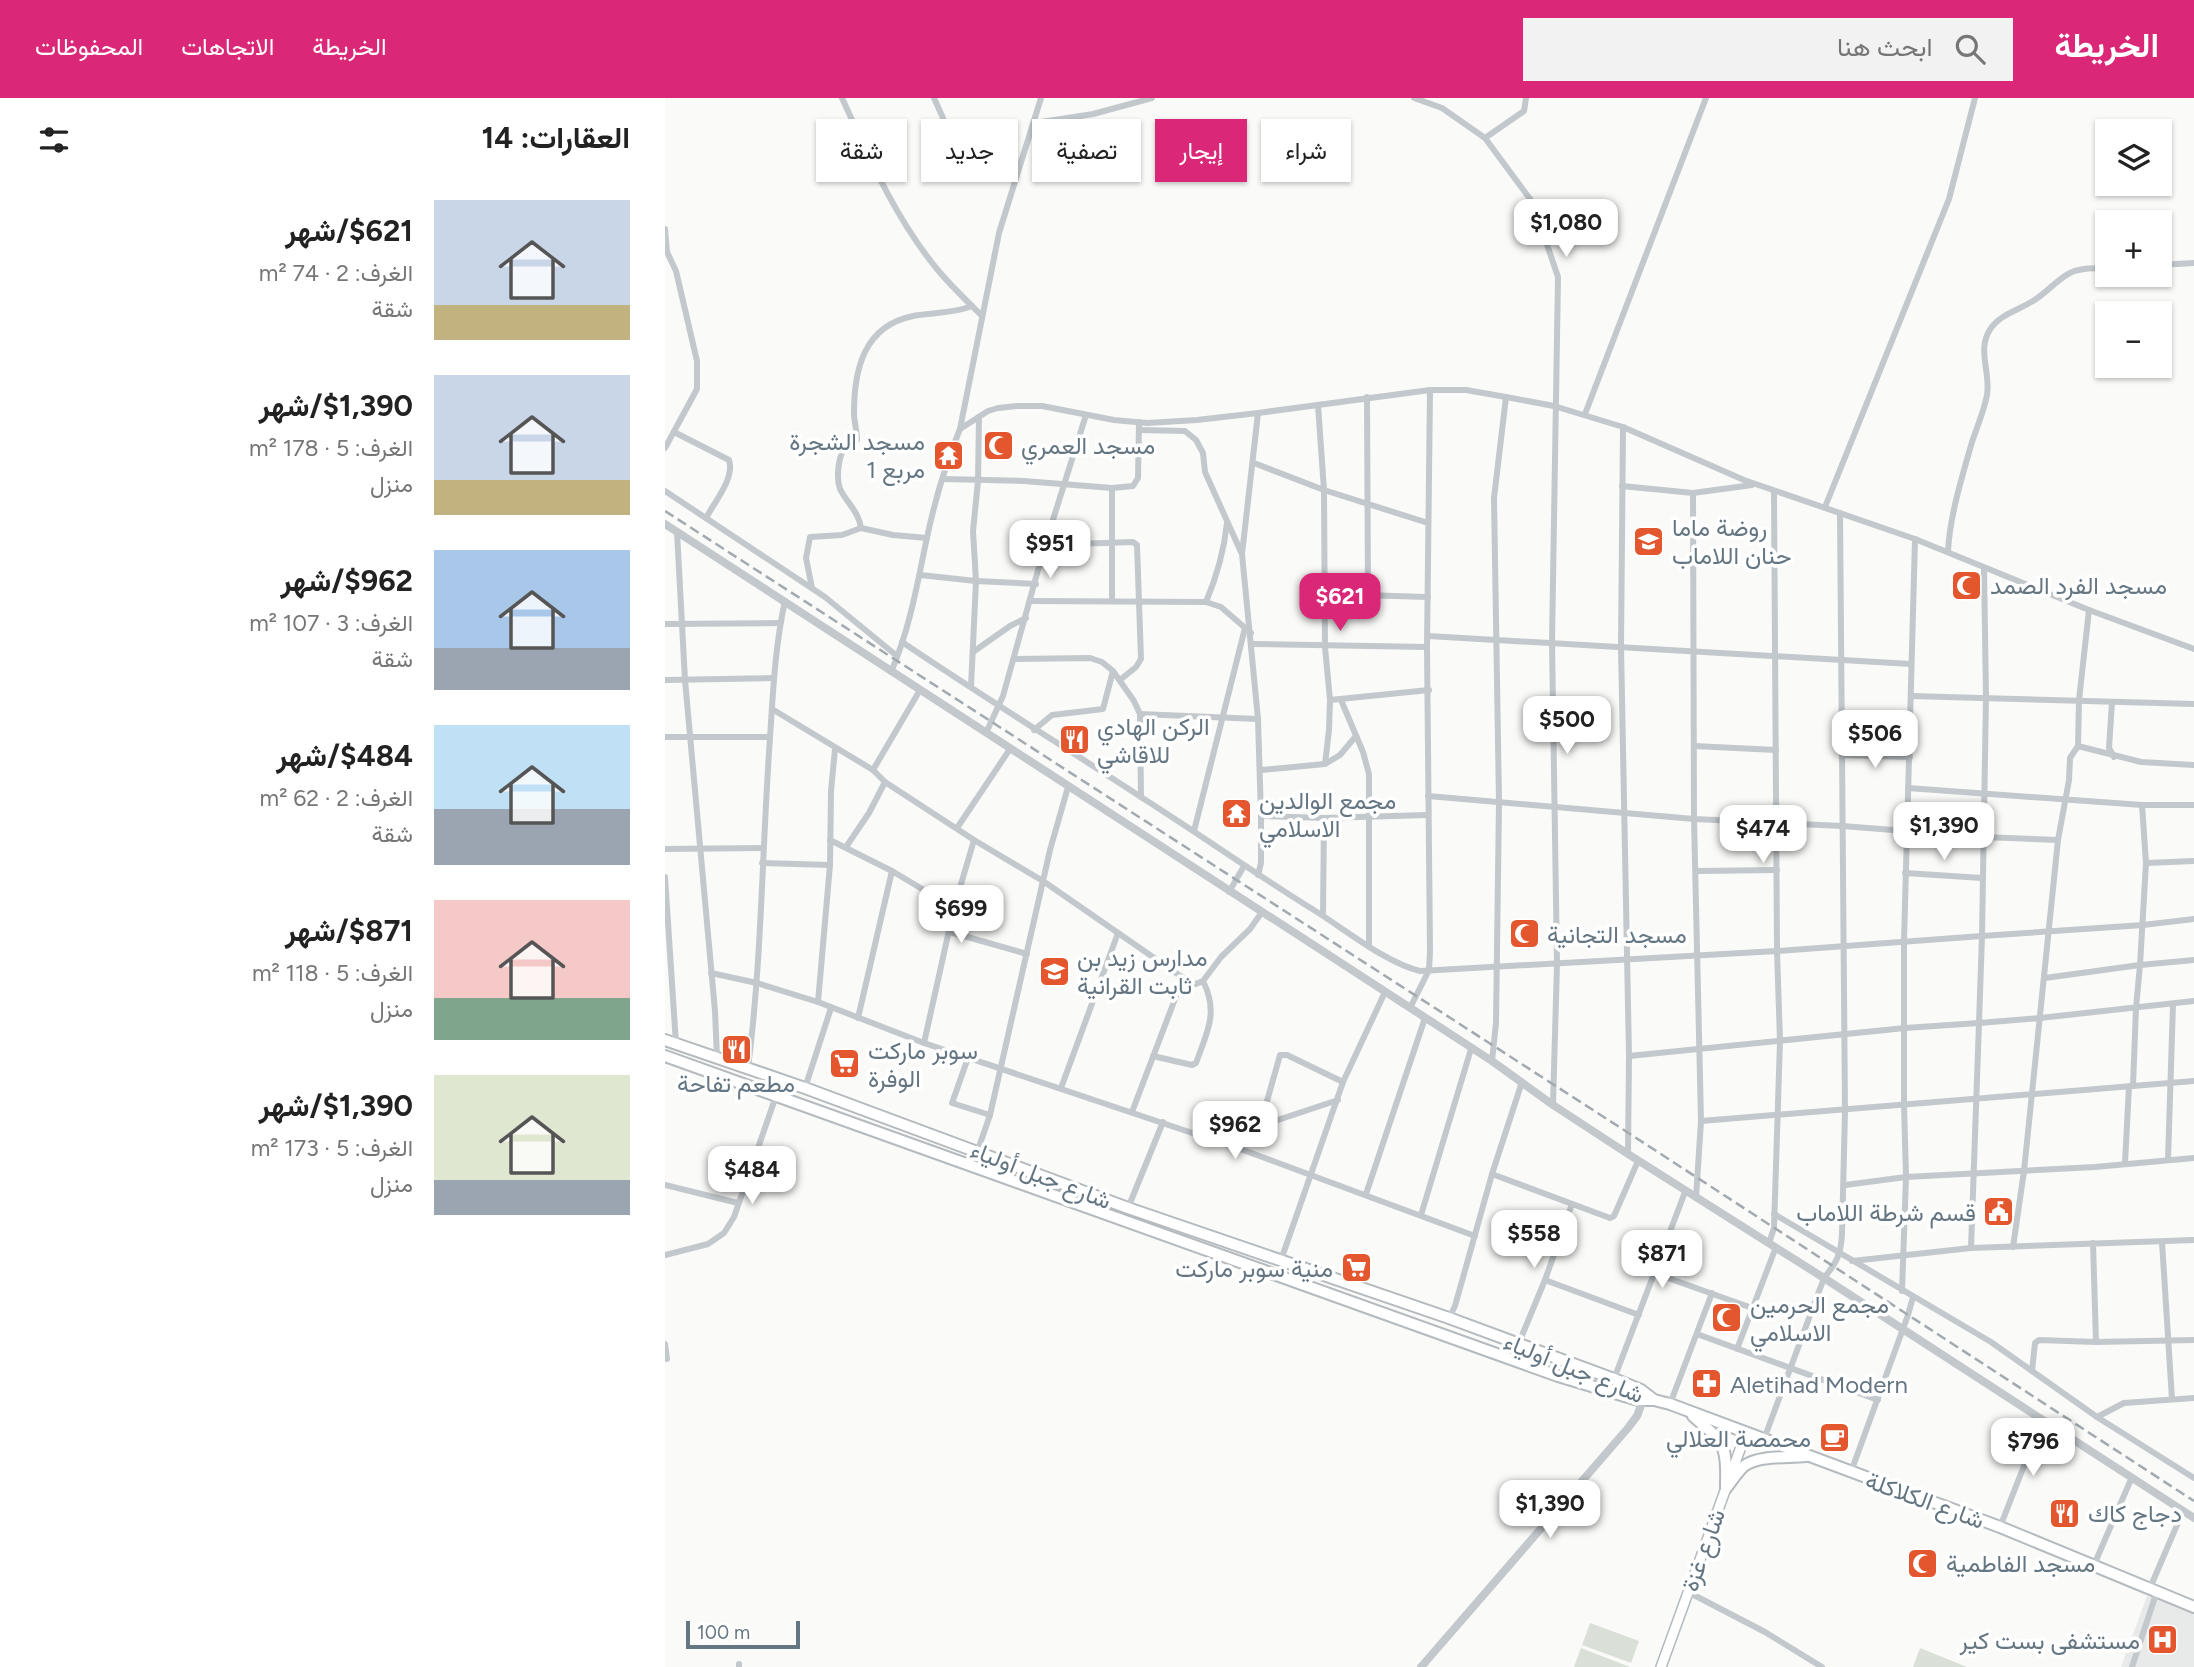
<!DOCTYPE html>
<html lang="ar">
<meta charset="utf-8">
<style>
:root{--surface:#fff;--page:#f2f2f2;--text:#222;--muted:#767676;--accent:#db2777}
body{margin:0;font-family:Figtree,Vazirmatn,sans-serif;background:var(--page);color:var(--text);direction:rtl;height:100vh;display:flex;flex-direction:column;font-size:26px;white-space:nowrap}
*{box-sizing:border-box;margin:0}
p{font-size:23px;color:var(--muted)}
.icon{flex:none;width:38px;height:38px;fill:none;stroke:currentColor;stroke-width:2;stroke-linecap:round;stroke-linejoin:round}
.map{position:relative;flex:1;overflow:hidden;direction:ltr}
.drawer{display:flex;flex-direction:column;background:var(--surface);width:665px}
.drawer>*{flex:none}
.hud{position:absolute;left:21px;top:21px;width:665px;height:63px;direction:rtl;display:flex;gap:14px}
.fabs{position:absolute;left:1430px;top:21px;display:grid;gap:14px}
.fabs a{display:grid;place-items:center;width:77px;height:77px;border-radius:0px;background:var(--surface);box-shadow:0 2px 5px #0004;font-size:35px}
.scale{position:absolute;left:21px;bottom:18px;width:114px;box-sizing:border-box;padding-left:7px;border:4px solid #657683;border-top:0;font-size:19px;line-height:24px;white-space:nowrap;color:#657683;-webkit-text-stroke:5px #fff;paint-order:stroke}
.price{position:absolute;translate:-50% -60px;padding:0 16px;border-radius:14px;background:#fff;color:#222;font-size:23px;line-height:46px;filter:drop-shadow(0 2px 4px #0008)}
.price::after{content:'';position:absolute;left:50%;top:42px;width:21px;height:16px;margin-left:-10px;background:inherit;clip-path:polygon(0 0,100% 0,50% 100%)}
.price.selected{background:var(--accent);color:#fff}
ul{padding:0;list-style:none}
li{display:flex;align-items:center;gap:21px;height:175px;padding:0 35px}
li span{display:grid;place-items:center;flex:none;width:196px;height:140px;border-radius:0px;color:#555}
li>.icon{margin-inline-start:auto}
span .icon{width:84px;height:84px;fill:#fffc;stroke-width:1}
li b{font-size:30px}
h2{display:flex;justify-content:space-between;align-items:center;height:84px;padding:0 35px;font-size:30px}
.chip{padding:0 24px;border-radius:0px;background:var(--surface);box-shadow:0 2px 5px #0004;font-size:24px;line-height:63px}
.chip.selected{background:var(--accent);color:#fff}
header{display:flex;align-items:center;gap:42px;box-sizing:border-box;height:98px;padding:0 35px;background:var(--accent);color:#fff}
header strong{font-size:33px}
nav{display:flex;gap:38px;margin-inline-start:auto;font-size:24px}
.search{width:490px;height:63px;background:var(--page);display:flex;align-items:center;gap:18px;box-sizing:border-box;padding:0 24px;border-radius:0px;color:var(--muted);font-size:26px}
main{display:flex;flex:1;min-height:0}
.map>svg:first-child{display:block}
.built{fill:#e8e9e9}
.pitch{fill:#dadfd7}
.lines{fill:none;stroke-linecap:round;stroke-linejoin:round}
.secondary-casing{stroke:#b3babf;stroke-width:12}
.primary-casing{stroke:#b5babe;stroke-width:14}
.minor{stroke:#c3c8cc;stroke-width:6}
.tertiary{stroke:#c3c8cc;stroke-width:8}
.secondary{stroke:#fff;stroke-width:9}
.primary{stroke:#fff;stroke-width:10}
.rail{stroke:#a2aab0;stroke-width:2.5;stroke-dasharray:10 5;stroke-linecap:butt}
.labels{text-anchor:middle;dominant-baseline:central;stroke-width:7;stroke-linejoin:round;paint-order:stroke}
.poi-label{font-size:24px;fill:#657683;stroke:#fff;text-anchor:start}
.street-label{font-size:24px;fill:#657683;stroke:#fff}
</style>
<header>
<strong>الخريطة</strong>
<div class="search"><svg class="icon" aria-label="search" viewBox="0 0 24 24"><circle cx="10" cy="10" r="6"/><path d="M15 15l6 6"/></svg>ابحث هنا</div>
<nav><a>الخريطة</a><a>الاتجاهات</a><a>المحفوظات</a></nav>
</header>
<main>
<div class="map">
<svg width="1529" height="1569" viewBox="0 0 1529 1569">
<rect width="100%" height="100%" fill="#fafaf8"/>
<polygon class="built" points="1482,1498 1529,1515 1529,1569 1456,1569"/>
<g class="pitch">
<polygon points="925,1525 974,1543 966,1565 917,1547"/>
<polygon points="916,1550 965,1569 909,1569"/>
<polygon points="1255,1550 1302,1569 1248,1569"/>
</g>
<g class="lines">
<defs>
<polyline id="secondary" points="996,1569 1081,1335"/>
<g id="primary">
<polyline points="0,942 140,990 463,1110 784,1220 949,1281 976,1292 989,1302"/>
<polyline points="0,958 893,1278 973,1302 989,1302 1005,1306 1335,1429 1529,1509"/>
<path d="M 1028,1318 C 1036,1325 1046,1333 1053,1341 C 1063,1353 1061,1376 1061,1390"/>
<path d="M 1061,1390 C 1067,1383 1072,1374 1079,1368 C 1094,1357 1122,1360 1141,1358"/>
</g>
</defs>
<use href="#secondary" class="secondary-casing"/>
<use href="#primary" class="primary-casing"/>
<g class="minor">
<path d="M 177,0 C 204,59 230,120 272,171 C 285,187 301,202 317,218"/>
<polyline points="269,0 278,20"/>
<polyline points="749,0 777,10 820,40 868,105 893,179 887,544 892,866 888,1007"/>
<polyline points="370,25 428,16 487,0"/>
<polyline points="820,40 859,13 861,0"/>
<polyline points="0,131 2,154 11,173 32,263 32,291 0,350"/>
<polyline points="1494,167 1529,165"/>
<polyline points="702,299 703,498"/>
<polyline points="653,307 659,392 660,549 665,602 664,632 660,666"/>
<polyline points="593,315 577,456 593,621 596,718 596,765 593,777"/>
<polyline points="920,316 1041,0"/>
<polyline points="958,329 956,549 964,958 963,1056"/>
<polyline points="295,331 323,313 333,310 352,308 377,308 449,322 482,325 532,322 593,315 765,292 801,292 841,299 889,308 958,329 1079,382 1250,441 1424,512 1529,551"/>
<polyline points="474,332 520,333 531,342 538,355 540,374 576,454"/>
<path d="M 9,334 L 64,362 C 70,380 50,403 41,420"/>
<polyline points="589,365 659,392 763,425"/>
<polyline points="279,381 359,383 447,390 468,388 473,380 474,324"/>
<polyline points="957,388 1028,395 1087,387"/>
<polyline points="0,393 160,499 232,558"/>
<polyline points="1028,395 1029,721 1036,1023 1031,1100"/>
<polyline points="1160,409 1284,101 1310,0"/>
<polyline points="196,430 228,437 262,440"/>
<polyline points="12,434 20,582 50,913 52,959"/>
<polyline points="380,447 468,444 472,447 476,561 471,569 455,582"/>
<path d="M 1283,453 C 1285,417 1297,379 1307,344 C 1312,329 1319,313 1322,297 C 1326,274 1311,251 1326,230 C 1337,215 1357,211 1371,201 C 1383,193 1393,181 1405,175 C 1415,169 1431,171 1442,170"/>
<polyline points="1319,470 1321,599 1317,838 1478,827 1529,821"/>
<polyline points="255,477 311,483 371,486"/>
<path d="M 147,490 L 141,460 L 145,439 L 177,437 L 196,430 C 194,414 182,405 175,391 C 171,380 173,355 182,348 C 185,345 189,344 192,342 C 192,332 189,324 189,315 C 189,271 199,228 248,218 C 268,214 287,216 307,208"/>
<polyline points="661,496 763,499"/>
<polyline points="366,503 541,504 556,509 586,535"/>
<polyline points="447,503 447,390"/>
<path d="M 541,504 C 552,478 559,453 562,425"/>
<polyline points="0,526 115,525"/>
<polyline points="763,538 1246,566"/>
<path d="M 237,544 C 317,598 398,648 479,701 C 534,736 588,774 644,809 C 676,828 720,865 755,873 L 1112,853 L 1317,838 L 1314,925 L 1375,920 L 1529,903"/>
<polyline points="587,546 762,549"/>
<polyline points="308,554 345,528 361,520"/>
<polyline points="349,561 425,560 437,564 448,573 469,603 475,616 476,699"/>
<path d="M 226,574 C 244,533 252,488 261,444 C 269,406 280,367 295,331 L 334,135 L 376,0"/>
<polyline points="0,582 109,580"/>
<polyline points="306,589 311,483 308,433 313,383 314,319"/>
<polyline points="1246,598 1529,606"/>
<polyline points="665,602 764,592"/>
<polyline points="676,602 698,654 704,676 704,848"/>
<polyline points="1447,604 1444,650 1449,659"/>
<polyline points="107,611 208,672 220,684 309,742 378,783 524,884 531,886 538,883 556,859 585,831 597,814"/>
<polyline points="475,616 593,621"/>
<polyline points="369,632 387,617 438,611 448,573"/>
<polyline points="321,635 338,598 380,447 421,317"/>
<polyline points="0,639 105,639"/>
<polyline points="1029,648 1111,652"/>
<polyline points="1413,648 1476,664 1529,667"/>
<polyline points="1177,657 1245,659"/>
<polyline points="208,672 255,592"/>
<polyline points="596,672 660,666 675,657 691,638"/>
<polyline points="1243,690 1477,707 1529,707"/>
<polyline points="763,698 1029,721 1177,728 1318,739 1393,742"/>
<polyline points="596,718 659,720 763,717"/>
<polyline points="292,730 345,651"/>
<polyline points="529,733 580,530"/>
<polyline points="165,742 227,773 289,810"/>
<polyline points="181,749 204,715 220,684"/>
<polyline points="0,751 98,750"/>
<polyline points="97,765 165,767"/>
<polyline points="1481,765 1529,763"/>
<polyline points="1032,773 1112,772"/>
<polyline points="1240,775 1317,780"/>
<polyline points="0,779 11,946"/>
<polyline points="564,794 579,768"/>
<polyline points="658,817 659,720"/>
<polyline points="285,834 362,856"/>
<polyline points="46,875 92,885 153,904 259,945 581,1053 810,1138"/>
<polyline points="1380,880 1475,867 1529,862"/>
<polyline points="153,904 165,767 166,693 170,651"/>
<polyline points="745,910 764,872 765,853 762,549 765,292"/>
<polyline points="193,920 227,773"/>
<polyline points="259,945 289,810 309,742"/>
<path d="M 488,958 L 527,967 L 531,965 C 542,934 554,915 538,883"/>
<polyline points="964,958 1240,930 1314,925 1306,1150"/>
<polyline points="303,960 287,1005 325,1017"/>
<polyline points="827,963 831,925 834,704 829,400 841,299"/>
<path d="M 83,970 C 97,861 97,750 105,640 C 108,594 110,548 120,503"/>
<polyline points="1468,988 1471,910 1475,867 1481,765 1477,707"/>
<polyline points="140,990 166,910"/>
<polyline points="396,990 453,835"/>
<polyline points="467,1014 518,880"/>
<polyline points="1036,1023 1529,983"/>
<polyline points="595,1028 615,957 622,957 678,984"/>
<polyline points="559,1045 595,1028 673,1002"/>
<polyline points="1503,1062 1508,906"/>
<polyline points="1460,1065 1464,988"/>
<polyline points="307,1069 325,1017 385,752 403,689"/>
<polyline points="827,1076 945,1120 949,1118 973,1063"/>
<polyline points="0,1087 73,1105"/>
<polyline points="1180,1087 1241,1079 1430,1069 1529,1060"/>
<polyline points="701,1096 760,920"/>
<polyline points="463,1110 498,1024"/>
<polyline points="1109,1116 1326,1244 1432,1319 1529,1380"/>
<polyline points="756,1117 806,951"/>
<polyline points="1497,1144 1507,1301"/>
<polyline points="1104,1145 1109,1130 1115,943 1112,853 1109,393"/>
<polyline points="1428,1145 1431,1244"/>
<polyline points="1348,1149 1359,1073 1393,742 1404,682 1405,660 1413,648 1414,602 1424,512"/>
<polyline points="0,1157 43,1146 59,1135 69,1119 111,998"/>
<polyline points="616,1162 678,984 720,894"/>
<polyline points="1187,1163 1306,1150 1529,1142"/>
<polyline points="989,1175 1087,1210"/>
<polyline points="880,1182 974,1217"/>
<polyline points="1237,1193 1241,1079 1239,1007 1239,843 1250,441"/>
<polyline points="784,1220 790,1208 827,1076 857,984"/>
<polyline points="1032,1236 1213,1302"/>
<polyline points="0,1246 2,1261"/>
<polyline points="853,1247 880,1182 907,1106"/>
<polyline points="1072,1251 1111,1149"/>
<polyline points="1367,1273 1370,1245 1374,1242 1431,1244 1529,1242"/>
<polyline points="949,1281 1020,1094"/>
<polyline points="1005,1306 1047,1195"/>
<polyline points="1432,1319 1459,1305 1529,1300"/>
<path d="M 1099,1341 L 1159,1180 C 1172,1164 1176,1156 1177,1136 L 1180,1013 L 1175,415"/>
<polyline points="1186,1374 1243,1217 1248,1199"/>
<polyline points="1335,1429 1377,1322"/>
<polyline points="1429,1467 1467,1379"/>
<polyline points="1485,1490 1518,1413"/>
<polyline points="1023,1494 1100,1534 1157,1569"/>
<polyline points="74,1566 74,1569"/>
<polyline points="1467,1569 1492,1493"/>
</g>
<g class="tertiary">
<polyline points="0,426 827,963 888,1007 963,1056 1159,1180 1529,1420"/>
<polyline points="756,1569 963,1330 972,1318 980,1297"/>
</g>
<use href="#secondary" class="secondary"/>
<use href="#primary" class="primary"/>
<polyline class="rail" points="0,413 962,1034 1529,1403"/>
</g>
<defs>
<symbol id="mosque-square" viewBox="-11 -11 22 22"><rect x="-9" y="-9" width="18" height="18" rx="4" fill="#e4572e" stroke="#fff"/><path d="M3.5-4.9A6 6 0 1 0 3.5 4.9A5 5 0 1 1 3.5-4.9Z" fill="#fff"/></symbol>
<symbol id="temple-square" viewBox="-11 -11 22 22"><rect x="-9" y="-9" width="18" height="18" rx="4" fill="#e4572e" stroke="#fff"/><path d="M0-6L5-2H3V0L6.5 2.5H4V6H1.5V3h-3V6H-4V2.5H-6.5L-3 0V-2H-5Z" fill="#fff"/></symbol>
<symbol id="school-square" viewBox="-11 -11 22 22"><rect x="-9" y="-9" width="18" height="18" rx="4" fill="#e4572e" stroke="#fff"/><path d="M0-5L7-2L0 1L-7-2ZM-4 1L0 2.5L4 1V4Q0 6-4 4Z" fill="#fff"/></symbol>
<symbol id="restaurant-square" viewBox="-11 -11 22 22"><rect x="-9" y="-9" width="18" height="18" rx="4" fill="#e4572e" stroke="#fff"/><path d="M-5-6h1v4h1v-4h1v4h1v-4h1v5L-1.5 .5V6h-2V.5L-5-1ZM5-6V6H3V1.5H1.5Q1.5-4 5-6Z" fill="#fff"/></symbol>
<symbol id="supermarket-square" viewBox="-11 -11 22 22"><rect x="-9" y="-9" width="18" height="18" rx="4" fill="#e4572e" stroke="#fff"/><path d="M-6-5.5h2.5l.6 2H6L4.5 2H-2.5L-4.4-4H-6ZM-1.5 3.2a1.3 1.3 0 1 0 .1 0ZM3 3.2a1.3 1.3 0 1 0 .1 0Z" fill="#fff"/></symbol>
<symbol id="civic-square" viewBox="-11 -11 22 22"><rect x="-9" y="-9" width="18" height="18" rx="4" fill="#e4572e" stroke="#fff"/><path d="M-.6-6.5H3V-4.5H.6V-3L4-1V1h2V6H-6V1h2V-1L-.6-3ZM-1.2 2.5V6h2.4V2.5Z" fill="#fff"/></symbol>
<symbol id="pharmacy-square" viewBox="-11 -11 22 22"><rect x="-9" y="-9" width="18" height="18" rx="4" fill="#e4572e" stroke="#fff"/><path d="M-2-6h4v4h4v4h-4v4h-4v-4h-4v-4h4Z" fill="#fff"/></symbol>
<symbol id="cafe-square" viewBox="-11 -11 22 22"><rect x="-9" y="-9" width="18" height="18" rx="4" fill="#e4572e" stroke="#fff"/><path d="M-5.5-4.5H6V0H3Q3 3.5 0 3.5H-2.5Q-5.5 3.5-5.5 0ZM3-3.2v2h1.7v-2ZM-6 4.5H4V6H-6Z" fill="#fff"/></symbol>
<symbol id="hospital-square" viewBox="-11 -11 22 22"><rect x="-9" y="-9" width="18" height="18" rx="4" fill="#e4572e" stroke="#fff"/><path d="M-5-5h3v3.5h4V-5h3V5h-3V1.5h-4V5h-3Z" fill="#fff"/></symbol>
</defs>
<g fill-rule="evenodd">
<use href="#mosque-square" x="316" y="330" width="35" height="35"/>
<use href="#temple-square" x="266" y="340" width="35" height="35"/>
<use href="#school-square" x="966" y="426" width="35" height="35"/>
<use href="#mosque-square" x="1284" y="470" width="35" height="35"/>
<use href="#restaurant-square" x="392" y="624" width="35" height="35"/>
<use href="#temple-square" x="554" y="698" width="35" height="35"/>
<use href="#mosque-square" x="842" y="818" width="35" height="35"/>
<use href="#school-square" x="372" y="856" width="35" height="35"/>
<use href="#restaurant-square" x="54" y="934" width="35" height="35"/>
<use href="#supermarket-square" x="162" y="948" width="35" height="35"/>
<use href="#civic-square" x="1316" y="1096" width="35" height="35"/>
<use href="#supermarket-square" x="674" y="1152" width="35" height="35"/>
<use href="#mosque-square" x="1044" y="1202" width="35" height="35"/>
<use href="#pharmacy-square" x="1024" y="1268" width="35" height="35"/>
<use href="#cafe-square" x="1152" y="1322" width="35" height="35"/>
<use href="#restaurant-square" x="1382" y="1398" width="35" height="35"/>
<use href="#mosque-square" x="1240" y="1448" width="35" height="35"/>
<use href="#hospital-square" x="1480" y="1524" width="35" height="35"/>
</g>
<g class="labels">
<g class="poi-label">
<text x="260" y="343" text-anchor="end">مسجد الشجرة<tspan x="260" dy="28">مربع 1</tspan></text>
<text x="356" y="347">مسجد العمري</text>
<text x="1007" y="429">روضة ماما<tspan x="1007" dy="28">حنان اللاماب</tspan></text>
<text x="1325" y="487">مسجد الفرد الصمد</text>
<text x="432" y="628">الركن الهادي<tspan x="432" dy="28">للاقاشي</tspan></text>
<text x="594" y="702">مجمع الوالدين<tspan x="594" dy="28">الاسلامي</tspan></text>
<text x="882" y="836">مسجد التجانية</text>
<text x="412" y="859">مدارس زيد بن<tspan x="412" dy="28">ثابت القرانية</tspan></text>
<text x="203" y="952">سوبر ماركت<tspan x="203" dy="28">الوفرة</tspan></text>
<text x="71" y="985" text-anchor="middle">مطعم تفاحة</text>
<text x="1311" y="1114" text-anchor="end">قسم شرطة اللاماب</text>
<text x="668" y="1170" text-anchor="end">منية سوبر ماركت</text>
<text x="1085" y="1206">مجمع الحرمين<tspan x="1085" dy="28">الاسلامي</tspan></text>
<text x="1065" y="1286">Aletihad Modern</text>
<text x="1146" y="1340" text-anchor="end">محمصة العلالي</text>
<text x="1423" y="1415">دجاج كاك</text>
<text x="1281" y="1465">مسجد الفاطمية</text>
<text x="1475" y="1542" text-anchor="end">مستشفى بست كير</text>
</g>
<g class="street-label">
<text transform="translate(376 1077) rotate(21)">شارع جبل أولياء</text>
<text transform="translate(909 1270) rotate(22)">شارع جبل أولياء</text>
<text transform="translate(1260 1402) rotate(20)">شارع الكلاكلة</text>
<text transform="translate(1038 1452) rotate(-70)">شارع غزة</text>
</g>
</g>
</svg>
<div class="fabs">
<a><svg class="icon" aria-label="layers" viewBox="0 0 24 24"><path d="M12 4l9 5-9 5-9-5zM3 14l9 5 9-5"/></svg></a>
<a>+</a>
<a>−</a>
</div>
<div class="scale">100 m</div>
<b class="price" style="left:901px;top:161px">$1,080</b>
<b class="price" style="left:385px;top:482px">$951</b>
<b class="price selected" style="left:675px;top:535px">$621</b>
<b class="price" style="left:902px;top:658px">$500</b>
<b class="price" style="left:1210px;top:672px">$506</b>
<b class="price" style="left:1279px;top:764px">$1,390</b>
<b class="price" style="left:1098px;top:767px">$474</b>
<b class="price" style="left:296px;top:847px">$699</b>
<b class="price" style="left:570px;top:1063px">$962</b>
<b class="price" style="left:87px;top:1108px">$484</b>
<b class="price" style="left:869px;top:1172px">$558</b>
<b class="price" style="left:997px;top:1192px">$871</b>
<b class="price" style="left:1368px;top:1380px">$796</b>
<b class="price" style="left:885px;top:1442px">$1,390</b>
<div class="hud">
<a class="chip">شراء</a>
<a class="chip selected">إيجار</a>
<a class="chip">تصفية</a>
<a class="chip">جديد</a>
<a class="chip">شقة</a>
</div>
</div>
<section class="drawer">
<h2>العقارات: 14<svg class="icon" aria-label="filters" viewBox="0 0 24 24"><path d="M4 7h16M4 17h16"/><circle cx="9" cy="7" r="2"/><circle cx="15" cy="17" r="2"/></svg></h2>
<ul>
<li><span style="background:linear-gradient(#c9d6e8 75%,#c2b280 0)"><svg class="icon" aria-label="home" viewBox="0 0 24 24"><path d="M3 11l9-7 9 7M6 9v11h12V9"/></svg></span><div><b>$621/شهر</b><p>الغرف: 2 · 74 m²</p><p>شقة</p></div></li>
<li><span style="background:linear-gradient(#c9d6e8 75%,#c2b280 0)"><svg class="icon" aria-label="home" viewBox="0 0 24 24"><path d="M3 11l9-7 9 7M6 9v11h12V9"/></svg></span><div><b>$1,390/شهر</b><p>الغرف: 5 · 178 m²</p><p>منزل</p></div></li>
<li><span style="background:linear-gradient(#a9c7e8 70%,#9aa5b1 0)"><svg class="icon" aria-label="home" viewBox="0 0 24 24"><path d="M3 11l9-7 9 7M6 9v11h12V9"/></svg></span><div><b>$962/شهر</b><p>الغرف: 3 · 107 m²</p><p>شقة</p></div></li>
<li><span style="background:linear-gradient(#bfe0f5 60%,#9aa5b1 0)"><svg class="icon" aria-label="home" viewBox="0 0 24 24"><path d="M3 11l9-7 9 7M6 9v11h12V9"/></svg></span><div><b>$484/شهر</b><p>الغرف: 2 · 62 m²</p><p>شقة</p></div></li>
<li><span style="background:linear-gradient(#f6c9c9 70%,#7fa58c 0)"><svg class="icon" aria-label="home" viewBox="0 0 24 24"><path d="M3 11l9-7 9 7M6 9v11h12V9"/></svg></span><div><b>$871/شهر</b><p>الغرف: 5 · 118 m²</p><p>منزل</p></div></li>
<li><span style="background:linear-gradient(#dfe7d0 75%,#9aa5b1 0)"><svg class="icon" aria-label="home" viewBox="0 0 24 24"><path d="M3 11l9-7 9 7M6 9v11h12V9"/></svg></span><div><b>$1,390/شهر</b><p>الغرف: 5 · 173 m²</p><p>منزل</p></div></li>
</ul>
</section>
</main>
